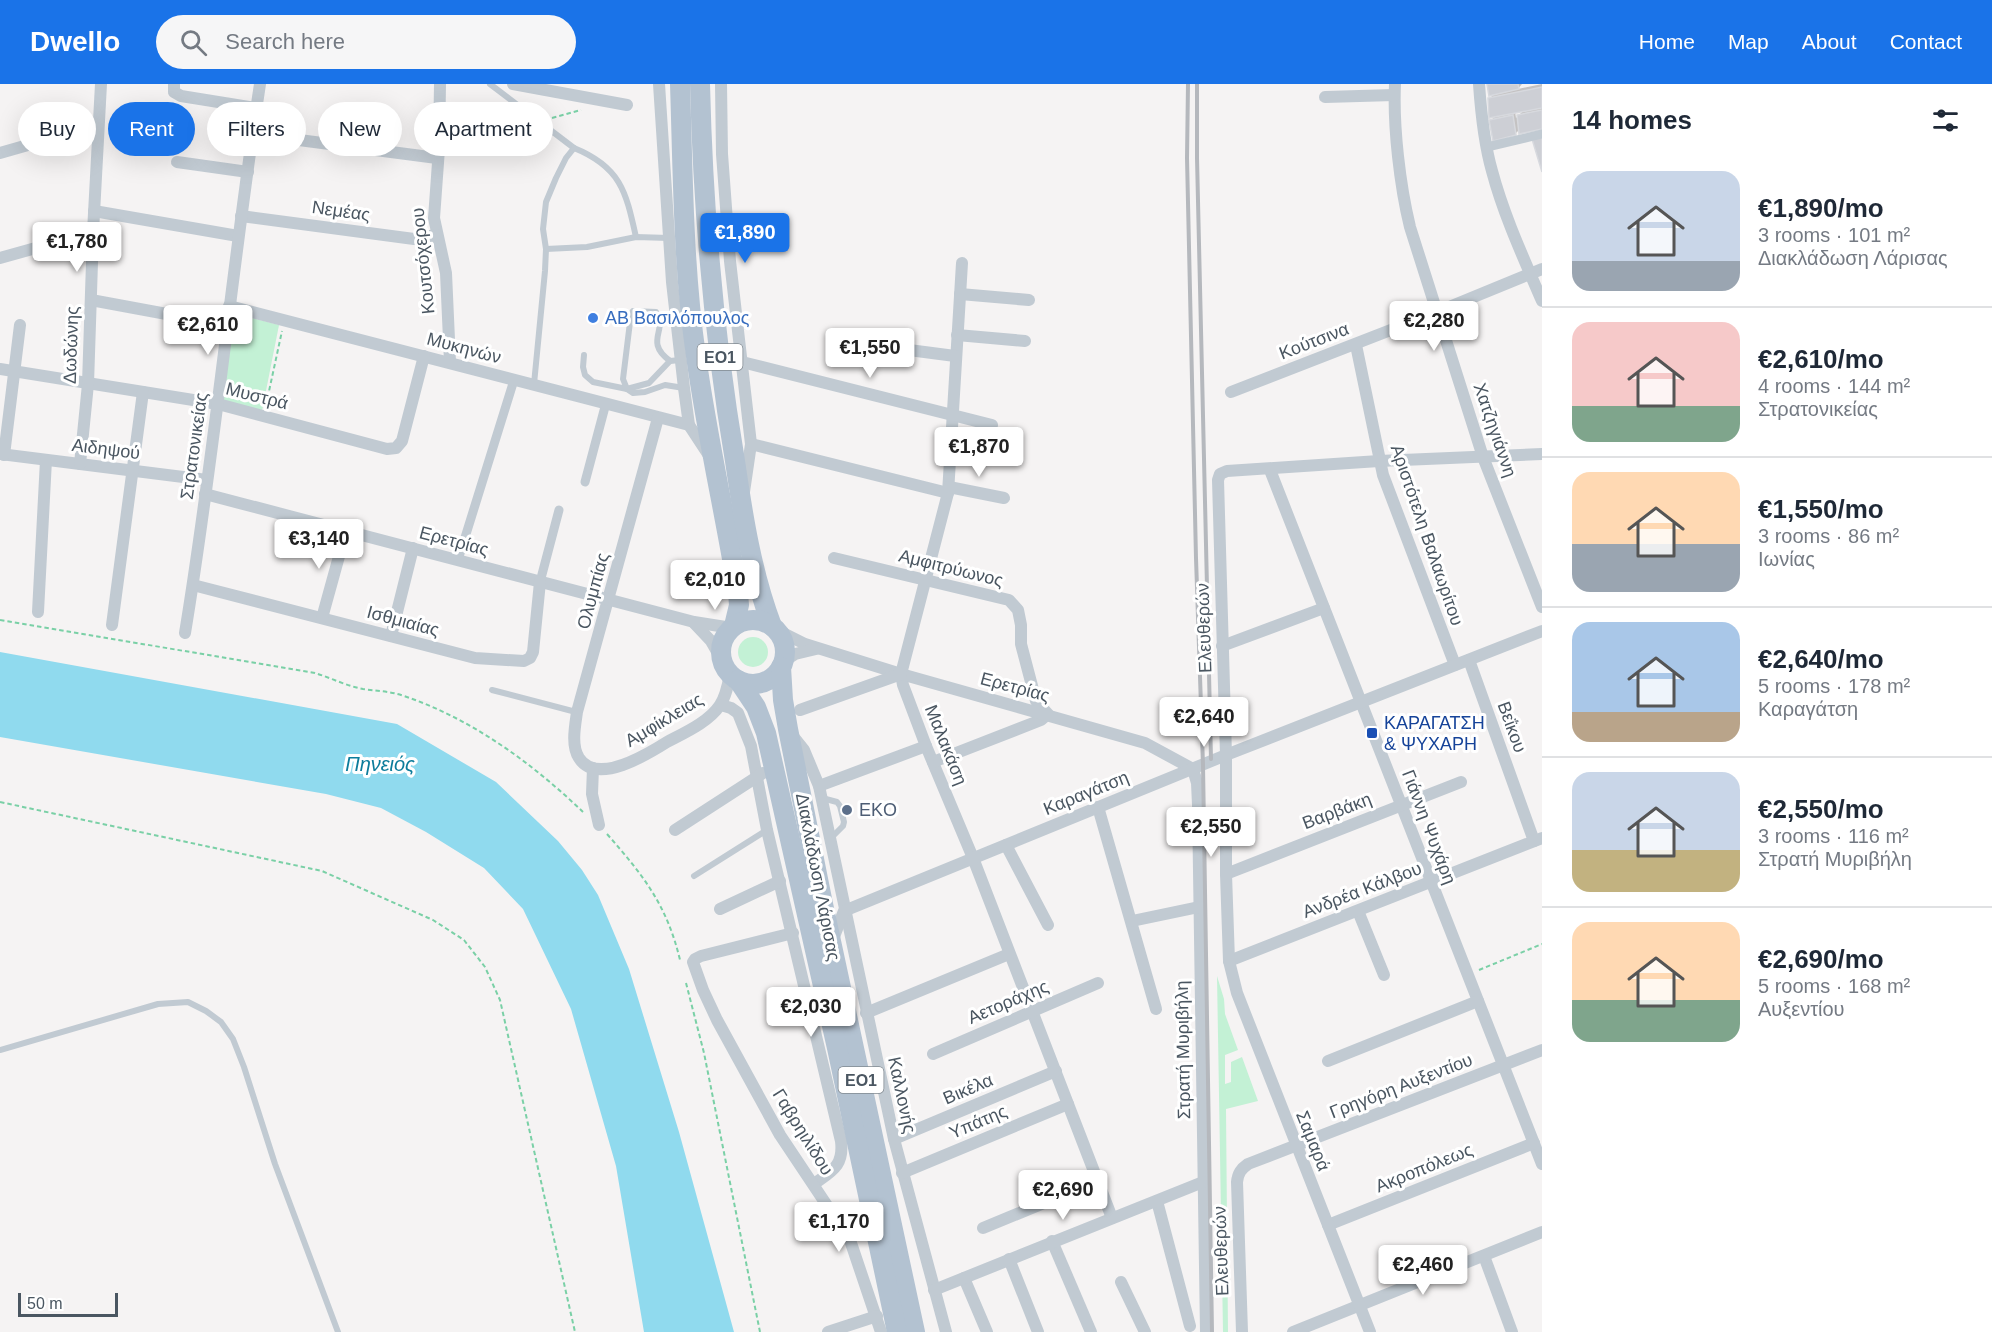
<!DOCTYPE html>
<meta charset="utf-8">
<style>
:root{--surface:#fff;--page:#f6f6f7;--text:#1f2937;--muted:#747a83;--line:#e0e1e3;--accent:#1a73e8}
body{margin:0;font-family:Helvetica,sans-serif;background:var(--page);color:var(--text);height:100vh;display:flex;flex-direction:column;font-size:22px;white-space:nowrap}
*{box-sizing:border-box;margin:0}
p{font-size:20px;color:var(--muted)}
.icon{flex:none;width:33px;height:33px;fill:none;stroke:currentColor;stroke-width:2;stroke-linecap:round;stroke-linejoin:round}
.map{position:relative;flex:1;overflow:hidden}
.side{display:flex;flex-direction:column;background:var(--surface);width:450px}
.side>*{flex:none}
.top-card{position:absolute;left:18px;top:18px;width:570px;height:54px;display:flex;gap:12px}
.scale{position:absolute;left:18px;bottom:15px;width:100px;box-sizing:border-box;padding-left:6px;border:3px solid #4a5661;border-top:0;font-size:16px;line-height:21px;white-space:nowrap;color:#4a5661;-webkit-text-stroke:4px #fff;paint-order:stroke}
.price{position:absolute;translate:-50% -51px;padding:0 14px;border-radius:6px;background:#fff;color:#222;font-size:20px;line-height:39px;filter:drop-shadow(0 2px 3px #0008)}
.price::after{content:'';position:absolute;left:50%;top:36px;width:18px;height:14px;margin-left:-9px;background:inherit;clip-path:polygon(0 0,100% 0,50% 100%)}
.price.selected{background:var(--accent);color:#fff}
ul{padding:0;list-style:none}
li{display:flex;align-items:center;gap:18px;height:150px;padding:0 30px}
li+li{border-top:2px solid var(--line)}
li span{display:grid;place-items:center;flex:none;width:168px;height:120px;border-radius:18px;color:#555}
li>.icon{margin-inline-start:auto}
span .icon{width:72px;height:72px;fill:#fffc;stroke-width:1}
li b{font-size:26px}
h2{display:flex;justify-content:space-between;align-items:center;height:72px;padding:0 30px;font-size:26px}
.chip{padding:0 21px;border-radius:27px;background:var(--surface);box-shadow:0 6px 24px #0002;font-size:21px;line-height:54px}
.chip.selected{background:var(--accent);color:#fff}
header{display:flex;align-items:center;gap:36px;box-sizing:border-box;height:84px;padding:0 30px;background:var(--accent);color:#fff}
header strong{font-size:28px}
nav{display:flex;gap:33px;margin-inline-start:auto;font-size:21px}
.search{width:420px;height:54px;background:var(--page);display:flex;align-items:center;gap:15px;box-sizing:border-box;padding:0 21px;border-radius:33px;color:var(--muted);font-size:22px}
main{display:flex;flex:1;min-height:0}
.map>svg:first-child{display:block}
.green{fill:#c3f1d5}
.water{fill:#90daee}
.shadow{fill:#0003;fill-rule:evenodd}
.building{fill:#cdcfd5;stroke:#d7d9de;stroke-width:1.5}
.lines{fill:none;stroke-linecap:round;stroke-linejoin:round}
.path{stroke:#7ad0a6;stroke-width:2;stroke-dasharray:4.5 3;stroke-linecap:butt}
.service{stroke:#c1cad2;stroke-width:6}
.pedestrian{stroke:#c1cad2;stroke-width:9}
.minor{stroke:#c1cad2;stroke-width:12}
.primary{stroke:#b3c2d1;stroke-width:20}
.rail{stroke:#b5b8bd;stroke-width:4}
.shop-dot{fill:#3f7fe0;stroke:#fff;stroke-width:2}
.transit-dot{fill:#1a4fb4;stroke:#fff;stroke-width:2}
.service-dot{fill:#5c6f8a;stroke:#fff;stroke-width:2}
.labels{text-anchor:middle;dominant-baseline:central;stroke-width:6;stroke-linejoin:round;paint-order:stroke}
.shield{fill:#fff;stroke:#808990;stroke-width:1.5}
.shield-label{font-size:16px;font-weight:bold;fill:#4a5661}
.street-label{font-size:18px;fill:#4a5661;stroke:#fff}
.shop-label{font-size:18px;fill:#366cbe;stroke:#fff;text-anchor:start}
.transit-label{font-size:18px;fill:#164399;stroke:#fff;text-anchor:start}
.service-label{font-size:18px;fill:#4e5e75;stroke:#fff;text-anchor:start}
.water-label{font-size:20px;font-style:italic;fill:#0c7c9b;stroke:#fff}
</style>
<header>
<strong>Dwello</strong>
<div class="search"><svg class="icon" aria-label="search" viewBox="0 0 24 24"><circle cx="10" cy="10" r="6"/><path d="M15 15l6 6"/></svg>Search here</div>
<nav><a>Home</a><a>Map</a><a>About</a><a>Contact</a></nav>
</header>
<main>
<div class="map">
<svg width="1542" height="1248" viewBox="0 0 1542 1248">
<rect width="100%" height="100%" fill="#f5f3f3"/>
<g class="green">
<polygon points="233,229 279,241 262,327 223,317"/>
<circle cx="753" cy="568" r="15"/>
<polygon points="1217,892 1224,915 1225,930 1238,966 1225,971 1225,1000 1231,998 1231,978 1242,973 1258,1017 1226,1025 1228,1248 1223,1248"/>
</g>
<polygon class="water" points="0,568 397,640 496,698 558,757 582,786 598,811 629,885 679,1048 734,1248 644,1248 616,1082 571,925 523,825 484,784 426,748 381,724 326,710 0,653"/>
<path class="shadow" d="M 1489,0 L 1522,0 L 1518,5 L 1542,0 L 1542,43 L 1520,45 L 1515,50 L 1491,36 L 1497,31 L 1489,15 L 1495,9 ZM 1524,26 L 1516,34 L 1515,27 Z"/>
<g class="building">
<polygon points="1487,0 1518,0 1519,5 1489,12"/>
<polygon points="1542,3 1542,24 1489,34 1488,14"/>
<polygon points="1542,26 1542,45 1519,50 1517,31"/>
<polygon points="1513,31 1516,51 1493,57 1489,36"/>
<polygon points="1542,52 1542,88 1532,55"/>
</g>
<g class="lines">
<g class="path">
<polyline points="552,34 581,26"/>
<polyline points="450,61 526,41"/>
<polyline points="266,321 282,247"/>
<path d="M 0,536 L 315,589 C 331,594 347,602 363,605 C 377,607 390,607 404,612 C 472,635 532,679 583,728"/>
<polyline points="0,718 322,787 433,836 464,856 485,883 500,916 575,1248"/>
<path d="M 607,750 C 643,791 667,821 680,876"/>
<polyline points="1479,886 1542,860"/>
<polyline points="686,899 704,969 760,1248"/>
</g>
<g class="service">
<polyline points="490,0 574,64"/>
<polyline points="546,165 587,163 636,153 669,154"/>
<polyline points="584,271 583,283 585,291 593,298 627,305 649,299 670,277"/>
<path d="M 680,276 L 670,277 C 643,257 669,246 656,228 L 633,227 L 631,230 L 623,295 L 627,305 L 633,309 L 645,308 L 665,301 L 684,304"/>
<path d="M 534,300 L 545,187 L 546,165 L 543,145 L 546,118 L 556,94 L 566,74 L 574,64 C 621,83 626,108 636,153"/>
<polyline points="492,606 576,628"/>
<polyline points="822,714 837,718 840,722 844,738 843,742 831,754"/>
<polyline points="694,792 767,746"/>
<polyline points="0,966 158,920 188,918 206,927 221,938 233,955 244,983 275,1080 338,1248"/>
</g>
<g class="pedestrian">
<polyline points="1487,63 1542,50"/>
<polyline points="585,398 606,319"/>
<polyline points="458,476 514,296"/>
<polyline points="540,498 559,426"/>
</g>
<g class="minor">
<polyline points="174,0 174,8 181,12 256,24"/>
<polyline points="440,0 439,65 434,134 446,189 450,278"/>
<polyline points="513,0 627,21"/>
<polyline points="659,0 672,198 684,304 689,341 708,370"/>
<polyline points="721,0 722,70 730,177 751,360 744,408"/>
<path d="M 1395,0 C 1393,43 1400,102 1410,143 L 1483,373 L 1542,523"/>
<path d="M 1479,0 C 1481,29 1484,59 1492,87 C 1504,132 1524,175 1542,217"/>
<polyline points="1325,13 1394,11"/>
<polyline points="253,50 437,74"/>
<polyline points="0,69 98,41"/>
<polyline points="177,78 248,88"/>
<polyline points="94,127 238,152"/>
<polyline points="241,132 414,155 436,151"/>
<polyline points="0,174 93,148"/>
<polyline points="962,179 948,409 901,590 903,601 926,662 973,774 1112,1134"/>
<polyline points="960,210 1029,216"/>
<polyline points="91,216 226,241"/>
<polyline points="229,222 689,341"/>
<polyline points="957,251 1025,257"/>
<polyline points="1356,261 1383,391 1455,581"/>
<polyline points="886,263 955,272"/>
<polyline points="742,278 992,341"/>
<polyline points="0,285 218,320 387,365 396,364 402,357 424,272"/>
<polyline points="1231,308 1437,228 1542,185"/>
<path d="M 658,334 L 577,628 C 575,642 571,662 579,674 C 597,702 648,670 667,658 C 684,649 709,638 720,621 C 726,612 728,601 730,590"/>
<polyline points="751,360 948,409"/>
<polyline points="0,370 207,396"/>
<polyline points="4,371 20,241"/>
<polyline points="80,380 88,300 93,148 101,0"/>
<polyline points="1270,386 1542,1080"/>
<polyline points="949,403 1004,414"/>
<polyline points="205,410 694,538 732,544"/>
<polyline points="834,474 1009,516 1018,526 1021,541 1021,560 1036,617 1048,630 1041,636 933,678"/>
<polyline points="193,501 475,574 524,577 530,574 533,568 540,498"/>
<polyline points="38,528 46,376"/>
<polyline points="322,534 346,447"/>
<polyline points="694,539 711,557 723,578"/>
<polyline points="112,541 143,308"/>
<polyline points="777,546 805,560 901,590 1145,659 1193,685"/>
<path d="M 185,549 C 215,367 232,183 260,0"/>
<polyline points="391,552 413,464"/>
<polyline points="1222,562 1324,524"/>
<polyline points="1469,576 1534,757"/>
<polyline points="783,578 795,570 816,565"/>
<path d="M 721,621 L 731,624 L 738,629 L 751,662 L 767,746 L 841,1057 C 844,1082 832,1087 814,1100"/>
<polyline points="800,626 901,590"/>
<polyline points="792,651 804,666 819,702 894,1055 946,1248"/>
<polyline points="593,684 592,710 599,741"/>
<polyline points="1193,685 1197,699 1198,721 1206,1248"/>
<polyline points="819,702 926,662"/>
<polyline points="1098,723 1156,925"/>
<polyline points="675,746 763,689"/>
<polyline points="1006,761 1048,841"/>
<polyline points="1226,790 1461,698"/>
<polyline points="720,825 780,797"/>
<polyline points="1358,827 1384,891"/>
<polyline points="1132,837 1199,823"/>
<polyline points="793,849 701,872 695,875 693,878 703,906 717,936 780,1051 850,1156 881,1248"/>
<polyline points="833,855 844,827 1226,671 1542,547"/>
<polyline points="1229,877 1542,754"/>
<polyline points="866,929 1009,870"/>
<polyline points="933,970 1098,899"/>
<polyline points="1328,977 1478,917"/>
<polyline points="894,1055 1056,987"/>
<polyline points="902,1089 1068,1020"/>
<polyline points="1157,1117 1190,1242"/>
<polyline points="1328,1141 1534,1059"/>
<polyline points="983,1144 1097,1097"/>
<polyline points="1052,1157 1091,1248"/>
<polyline points="1484,1172 1512,1248"/>
<polyline points="1009,1175 1038,1248"/>
<polyline points="964,1194 987,1248"/>
<polyline points="1121,1198 1145,1248"/>
<polyline points="934,1206 1203,1098"/>
<polyline points="828,1248 877,1232"/>
<path d="M 1242,1248 L 1237,1098 C 1238,1089 1241,1085 1248,1080 L 1542,966"/>
<polyline points="1293,1248 1542,1148"/>
<polyline points="1370,1248 1237,909 1229,877 1226,790 1226,671 1218,396 1220,390 1227,387 1379,377 1542,370"/>
</g>
<g class="primary">
<path d="M 680,0 C 683,91 683,182 696,272 C 707,352 725,430 738,509 L 739,521 L 734,542"/>
<path d="M 700,0 C 703,126 714,253 735,377 C 743,432 752,490 772,542"/>
<circle cx="753" cy="568" r="32"/>
<polyline points="781,583 783,616 788,645 823,820 915,1248"/>
<polyline points="738,596 756,623 766,649 837,964 897,1248"/>
</g>
<g class="rail">
<polyline points="1188,0 1187,74 1196,474 1203,681 1212,1248"/>
<polyline points="1197,0 1197,74 1211,675"/>
</g>
</g>
<circle class="shop-dot" cx="593" cy="234" r="6"/>
<rect class="transit-dot" x="1366" y="643" width="12" height="12" rx="3"/>
<circle class="service-dot" cx="847" cy="726" r="6"/>
<g class="labels">
<g class="shield">
<rect x="697.5" y="260" width="45" height="26" rx="4.5"/>
<rect x="838.5" y="983" width="45" height="26" rx="4.5"/>
</g>
<g class="shield-label">
<text x="720" y="273">ΕΟ1</text>
<text x="861" y="996">ΕΟ1</text>
</g>
<g class="street-label">
<text transform="translate(341 127) rotate(8)">Νεμέας</text>
<text transform="translate(423 177) rotate(-96)">Κουτσόχερου</text>
<text transform="translate(1314 257) rotate(-21)">Κούτσινα</text>
<text transform="translate(71 261) rotate(-88)">Δωδώνης</text>
<text transform="translate(464 264) rotate(15)">Μυκηνών</text>
<text transform="translate(257 312) rotate(14)">Μυστρά</text>
<text transform="translate(1495 346) rotate(71)">Χατζηγιάννη</text>
<text transform="translate(194 362) rotate(-82)">Στρατονικείας</text>
<text transform="translate(106 365) rotate(7)">Αιδηψού</text>
<text transform="translate(1427 451) rotate(71)">Αριστότελη Βαλαωρίτου</text>
<text transform="translate(454 457) rotate(15)">Ερετρίας</text>
<text transform="translate(951 484) rotate(14)">Αμφιτρύωνος</text>
<text transform="translate(593 507) rotate(-75)">Ολυμπίας</text>
<text transform="translate(403 537) rotate(15)">Ισθμιαίας</text>
<text transform="translate(1204 544) rotate(-92)">Ελευθερών</text>
<text transform="translate(1015 603) rotate(15)">Ερετρίας</text>
<text transform="translate(664 636) rotate(-31)">Αμφίκλειας</text>
<text transform="translate(1512 643) rotate(70)">Βεΐκου</text>
<text transform="translate(946 661) rotate(68)">Μαλακάση</text>
<text transform="translate(1086 709) rotate(-22)">Καραγάτση</text>
<text transform="translate(1337 727) rotate(-21)">Βαρβάκη</text>
<text transform="translate(1429 743) rotate(69)">Γιάννη Ψυχάρη</text>
<text transform="translate(818 793) rotate(79)">Διακλάδωση Λάρισας</text>
<text transform="translate(1362 806) rotate(-21)">Ανδρέα Κάλβου</text>
<text transform="translate(1008 918) rotate(-23)">Αετοράχης</text>
<text transform="translate(1183 966) rotate(-91)">Στρατή Μυριβήλη</text>
<text transform="translate(1401 1002) rotate(-21)">Γρηγόρη Αυξεντίου</text>
<text transform="translate(968 1005) rotate(-23)">Βικέλα</text>
<text transform="translate(902 1011) rotate(78)">Καλλoνής</text>
<text transform="translate(978 1038) rotate(-23)">Υπάτης</text>
<text transform="translate(803 1048) rotate(58)">Γαβρηιλίδου</text>
<text transform="translate(1313 1057) rotate(68)">Σαμαρά</text>
<text transform="translate(1424 1084) rotate(-22)">Ακροπόλεως</text>
<text transform="translate(1221 1167) rotate(-92)">Ελευθερών</text>
</g>
<g class="shop-label">
<text x="605" y="234">ΑΒ Βασιλόπουλος</text>
</g>
<g class="transit-label">
<text x="1384" y="639">ΚΑΡΑΓΑΤΣΗ<tspan x="1384" dy="21">&amp; ΨΥΧΑΡΗ</tspan></text>
</g>
<g class="service-label">
<text x="859" y="726">EKO</text>
</g>
<g class="water-label">
<text x="380" y="680">Πηνειός</text>
</g>
</g>
</svg>
<div class="scale">50 m</div>
<b class="price selected" style="left:745px;top:180px">€1,890</b>
<b class="price" style="left:77px;top:189px">€1,780</b>
<b class="price" style="left:1434px;top:268px">€2,280</b>
<b class="price" style="left:208px;top:272px">€2,610</b>
<b class="price" style="left:870px;top:295px">€1,550</b>
<b class="price" style="left:979px;top:394px">€1,870</b>
<b class="price" style="left:319px;top:486px">€3,140</b>
<b class="price" style="left:715px;top:527px">€2,010</b>
<b class="price" style="left:1204px;top:664px">€2,640</b>
<b class="price" style="left:1211px;top:774px">€2,550</b>
<b class="price" style="left:811px;top:954px">€2,030</b>
<b class="price" style="left:1063px;top:1137px">€2,690</b>
<b class="price" style="left:839px;top:1169px">€1,170</b>
<b class="price" style="left:1423px;top:1212px">€2,460</b>
<div class="top-card">
<a class="chip">Buy</a>
<a class="chip selected">Rent</a>
<a class="chip">Filters</a>
<a class="chip">New</a>
<a class="chip">Apartment</a>
</div>
</div>
<section class="side">
<h2>14 homes<svg class="icon" aria-label="filters" viewBox="0 0 24 24"><path d="M4 7h16M4 17h16"/><circle cx="9" cy="7" r="2"/><circle cx="15" cy="17" r="2"/></svg></h2>
<ul>
<li><span style="background:linear-gradient(#c9d6e8 75%,#9aa5b1 0)"><svg class="icon" aria-label="home" viewBox="0 0 24 24"><path d="M3 11l9-7 9 7M6 9v11h12V9"/></svg></span><div><b>€1,890/mo</b><p>3 rooms · 101 m²</p><p>Διακλάδωση Λάρισας</p></div></li>
<li><span style="background:linear-gradient(#f6c9c9 70%,#7fa58c 0)"><svg class="icon" aria-label="home" viewBox="0 0 24 24"><path d="M3 11l9-7 9 7M6 9v11h12V9"/></svg></span><div><b>€2,610/mo</b><p>4 rooms · 144 m²</p><p>Στρατονικείας</p></div></li>
<li><span style="background:linear-gradient(#ffd9b3 60%,#9aa5b1 0)"><svg class="icon" aria-label="home" viewBox="0 0 24 24"><path d="M3 11l9-7 9 7M6 9v11h12V9"/></svg></span><div><b>€1,550/mo</b><p>3 rooms · 86 m²</p><p>Ιωνίας</p></div></li>
<li><span style="background:linear-gradient(#a9c7e8 75%,#b9a48a 0)"><svg class="icon" aria-label="home" viewBox="0 0 24 24"><path d="M3 11l9-7 9 7M6 9v11h12V9"/></svg></span><div><b>€2,640/mo</b><p>5 rooms · 178 m²</p><p>Καραγάτση</p></div></li>
<li><span style="background:linear-gradient(#c9d6e8 65%,#c2b280 0)"><svg class="icon" aria-label="home" viewBox="0 0 24 24"><path d="M3 11l9-7 9 7M6 9v11h12V9"/></svg></span><div><b>€2,550/mo</b><p>3 rooms · 116 m²</p><p>Στρατή Μυριβήλη</p></div></li>
<li><span style="background:linear-gradient(#ffd9b3 65%,#7fa58c 0)"><svg class="icon" aria-label="home" viewBox="0 0 24 24"><path d="M3 11l9-7 9 7M6 9v11h12V9"/></svg></span><div><b>€2,690/mo</b><p>5 rooms · 168 m²</p><p>Αυξεντίου</p></div></li>
</ul>
</section>
</main>
